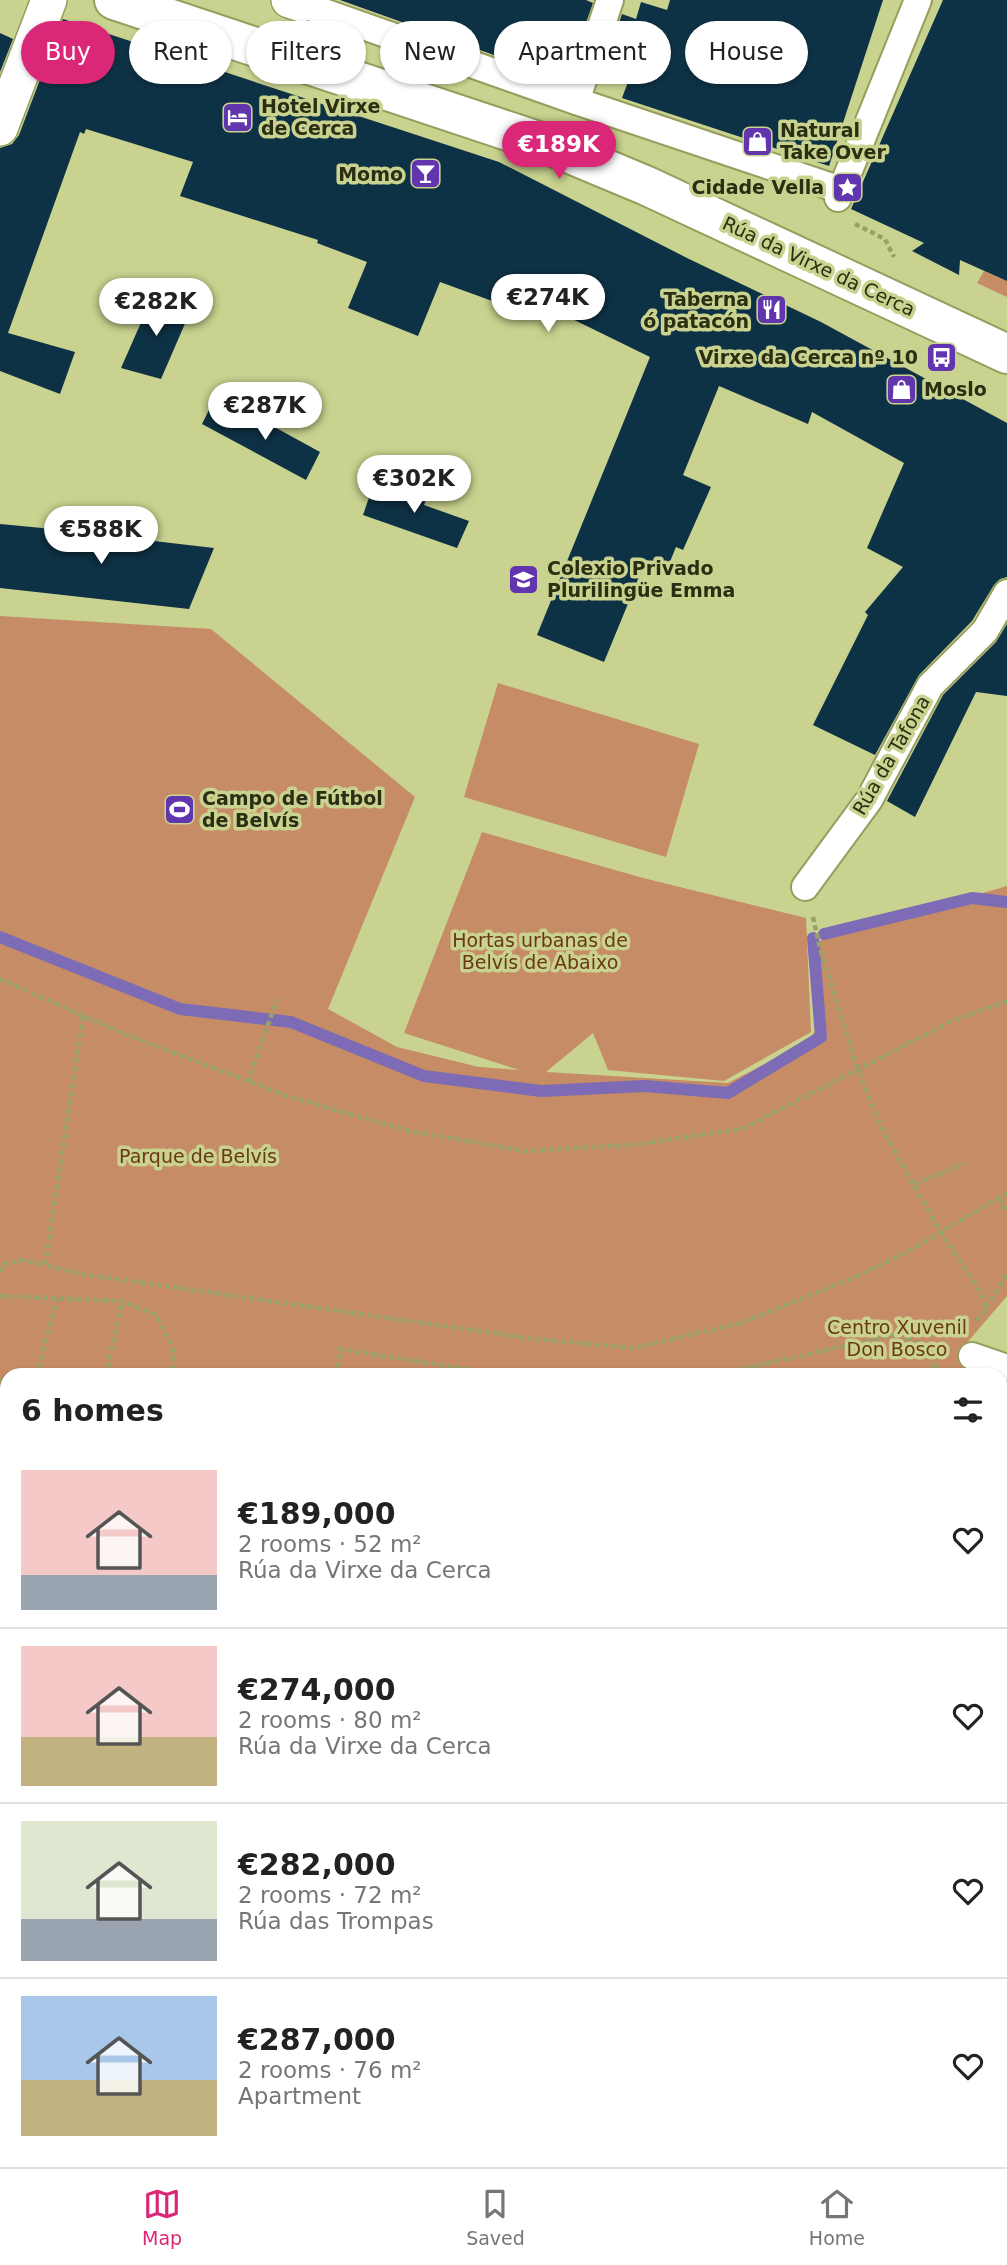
<!DOCTYPE html>
<meta charset="utf-8">
<style>
:root{--surface:#fff;--page:#f6f6f6;--text:#222;--muted:#767676;--line:#e0e0e0;--accent:#db2777}
body{margin:0;font-family:"DejaVu Sans",sans-serif;background:var(--page);color:var(--text);height:100vh;display:flex;flex-direction:column;font-size:26px;white-space:nowrap}
*{box-sizing:border-box;margin:0}
p{font-size:23px;color:var(--muted)}
.icon{flex:none;width:38px;height:38px;fill:none;stroke:currentColor;stroke-width:2;stroke-linecap:round;stroke-linejoin:round}
.map{position:relative;flex:1;overflow:hidden}
.panel{position:absolute;left:0px;top:1368px;width:1008px;height:800px;display:flex;flex-direction:column;background:var(--surface);border-radius:21px 21px 0 0;box-shadow:0 2px 5px #0004}
.panel>*{flex:none}
.guide{position:absolute;left:21px;top:21px;width:966px;height:63px;display:flex;gap:14px}
.price{position:absolute;translate:-50% -60px;padding:0 16px;border-radius:24px;background:#fff;color:#222;font-size:23px;line-height:46px;filter:drop-shadow(0 2px 4px #0008)}
.price::after{content:'';position:absolute;left:50%;top:42px;width:21px;height:16px;margin-left:-10px;background:inherit;clip-path:polygon(0 0,100% 0,50% 100%)}
.price.selected{background:var(--accent);color:#fff}
ul{padding:0;list-style:none}
li{display:flex;align-items:center;gap:21px;height:175px;padding:0 21px}
li+li{border-top:2px solid var(--line)}
li span{display:grid;place-items:center;flex:none;width:196px;height:140px;border-radius:0px;color:#555}
li>.icon{margin-inline-start:auto}
span .icon{width:84px;height:84px;fill:#fffc;stroke-width:1}
li b{font-size:30px}
h2{display:flex;justify-content:space-between;align-items:center;height:84px;padding:0 21px;font-size:30px}
.pill{padding:0 24px;border-radius:32px;background:var(--surface);box-shadow:0 2px 5px #0004;font-size:24px;line-height:63px}
.pill.selected{background:var(--accent);color:#fff}
.tabs{display:flex;justify-content:space-around;align-items:center;height:98px;border-top:2px solid var(--line);background:var(--surface);font-size:19px;color:var(--muted)}
.tabs a{display:grid;justify-items:center;gap:4px}
.tabs .selected{color:var(--accent)}
.map>svg:first-child{display:block}
.green{fill:#c68c65}
.lines{fill:none;stroke-linecap:round;stroke-linejoin:round}
.stream{stroke:#7e6bb5;stroke-width:12}
.building{fill:#0e3245}
.pedestrian-casing{stroke:#969e5d;stroke-width:30}
.minor-casing{stroke:#969e5d;stroke-width:38}
.tertiary-casing{stroke:#969e5d;stroke-width:42}
.path{stroke:#99a16a;stroke-width:4.5;stroke-dasharray:5 3.5;stroke-linecap:butt}
.pedestrian{stroke:#fff;stroke-width:26}
.minor{stroke:#fff;stroke-width:35}
.tertiary{stroke:#fff;stroke-width:38}
.labels{text-anchor:middle;dominant-baseline:central;stroke-width:7;stroke-linejoin:round;paint-order:stroke}
.poi-label{font-size:19px;font-weight:bold;fill:#2b2e13;stroke:#c9d28f;text-anchor:start}
.street-label{font-size:19px;fill:#2b2e13;stroke:#c9d28f}
.park-label{font-size:19px;fill:#6a3913;stroke:#c9d28f}
</style>
<div class="map">
<svg width="1007" height="2167" viewBox="0 0 1007 2167">
<rect width="100%" height="100%" fill="#c9d28f"/>
<g class="green">
<polygon points="984,271 1007,281 1007,297 977,283"/>
<polygon points="0,616 211,629 415,797 328,1009 397,1047 479,1067 519,1070 404,1033 482,832 643,878 806,918 811,1032 724,1081 608,1070 593,1033 546,1072 728,1083 808,1042 817,1028 812,943 1007,886 1007,1296 965,1345 971,1366 967,1369 964,1375 7,1376 7,1545 0,1544"/>
<polygon points="498,683 699,744 666,857 464,797"/>
</g>
<g class="lines">
<g class="stream">
<polyline points="824,934 972,898 1007,902"/>
<polyline points="0,937 180,1009 291,1022 424,1076 541,1091 645,1086 728,1093 821,1037 813,938"/>
</g>
</g>
<g class="building">
<polygon points="340,0 586,0 593,3 572,62 538,53 533,69"/>
<polygon points="670,0 883,0 829,166 622,98 628,82 602,73 622,14 636,19 641,2 667,10"/>
<polygon points="943,0 1007,0 1007,281 960,260 959,275 912,251 924,243 851,209"/>
<polygon points="63,19 499,162 689,259 821,322 1007,423 1007,577 1000,579 994,585 972,621 919,675 875,755 813,725 868,615 865,612 903,567 867,548 904,463 812,412 808,424 719,386 683,475 711,487 683,550 676,547 667,569 646,560 604,662 537,635 650,357 501,284 495,302 440,282 418,336 348,308 367,262 317,243 318,240 180,196 193,162 86,129 84,134 80,132 8,333 75,352 60,394 0,371 0,148 12,144 19,135"/>
<polygon points="0,33 13,39 0,72"/>
<polygon points="154,293 190,312 161,379 121,368"/>
<polygon points="211,406 270,429 269,424 320,452 306,480 202,424"/>
<polygon points="374,483 427,497 424,505 469,521 457,548 363,515"/>
<polygon points="0,524 42,528 214,548 189,609 0,588"/>
<polygon points="1007,624 1007,696 976,692 915,817 887,801 943,695 996,642"/>
</g>
<g class="lines">
<defs>
<g id="pedestrian">
<polyline points="303,0 301,4 576,101 841,190"/>
<polyline points="576,101 610,0"/>
<polyline points="838,198 918,0"/>
<polyline points="805,887 869,800 930,686 985,631 1007,593"/>
<polyline points="972,1356 1007,1368"/>
</g>
<g id="minor">
<polyline points="289,0 301,4"/>
<polyline points="0,128 49,0"/>
<polyline points="0,1747 7,1748"/>
<polyline points="1001,1823 1007,1824"/>
<polyline points="724,2161 730,2167"/>
<polyline points="42,2167 46,2161"/>
<polyline points="488,2167 490,2161"/>
</g>
<polyline id="tertiary" points="114,0 544,143 647,186 1007,354"/>
</defs>
<use href="#pedestrian" class="pedestrian-casing"/>
<use href="#minor" class="minor-casing"/>
<use href="#tertiary" class="tertiary-casing"/>
<g class="path">
<polyline points="855,224 885,239 894,257"/>
<polyline points="813,917 820,949 858,1070 881,1127 941,1233 982,1294 986,1309 974,1323"/>
<polyline points="0,979 125,1034 287,1096 409,1131 525,1151 632,1145 742,1129 954,1020 1007,1001"/>
<polyline points="83,1016 45,1265 81,1274 535,1339 633,1348 741,1323 855,1277 907,1252 1007,1193"/>
<polyline points="248,1082 277,999"/>
<polyline points="914,1184 963,1164"/>
<polyline points="999,1198 1007,1212"/>
<polyline points="0,1272 4,1264 21,1260 45,1265"/>
<polyline points="0,1296 122,1301 156,1315 172,1346 175,1376"/>
<polyline points="986,1308 1007,1275"/>
<polyline points="37,1376 57,1298"/>
<polyline points="106,1376 122,1301"/>
<polyline points="337,1376 340,1349 510,1376"/>
<polyline points="708,1376 899,1334 934,1351 935,1376"/>
<polyline points="0,1380 7,1382"/>
<polyline points="0,1461 7,1462"/>
</g>
<use href="#pedestrian" class="pedestrian"/>
<use href="#minor" class="minor"/>
<use href="#tertiary" class="tertiary"/>
</g>
<defs>
<symbol id="hotel-square" viewBox="-11 -11 22 22"><rect x="-9" y="-9" width="18" height="18" rx="4" fill="#6035ad" stroke="#c9d28f"/><path d="M-6-4.5h1.5V1H6V5H4.5V3h-9V5H-6ZM-4 0a1.8 1.8 0 1 1 3.6 0ZM.5 0V-2.5h3Q6-2.5 6 0Z" fill="#fff"/></symbol>
<symbol id="shop-square" viewBox="-11 -11 22 22"><rect x="-9" y="-9" width="18" height="18" rx="4" fill="#6035ad" stroke="#c9d28f"/><path d="M-5-2.5h2.3a2.7 3.5 0 0 1 5.4 0H5L5.5 6h-11ZM-1.5-2.5h3a1.5 2.3 0 0 0-3 0Z" fill="#fff"/></symbol>
<symbol id="bar-square" viewBox="-11 -11 22 22"><rect x="-9" y="-9" width="18" height="18" rx="4" fill="#6035ad" stroke="#c9d28f"/><path d="M-6-5H6L.8 .8V4.5H3.5V6h-7V4.5H-.8V.8Z" fill="#fff"/></symbol>
<symbol id="sight-square" viewBox="-11 -11 22 22"><rect x="-9" y="-9" width="18" height="18" rx="4" fill="#6035ad" stroke="#c9d28f"/><path d="M0-6L1.8-2.2L6-1.7L2.9 1.2L3.7 5.4L0 3.3L-3.7 5.4L-2.9 1.2L-6-1.7L-1.8-2.2Z" fill="#fff"/></symbol>
<symbol id="restaurant-square" viewBox="-11 -11 22 22"><rect x="-9" y="-9" width="18" height="18" rx="4" fill="#6035ad" stroke="#c9d28f"/><path d="M-5-6h1v4h1v-4h1v4h1v-4h1v5L-1.5 .5V6h-2V.5L-5-1ZM5-6V6H3V1.5H1.5Q1.5-4 5-6Z" fill="#fff"/></symbol>
<symbol id="bus-square" viewBox="-11 -11 22 22"><rect x="-9" y="-9" width="18" height="18" rx="4" fill="#6035ad" stroke="#c9d28f"/><path d="M-5-6H5V4H4V6H2V4H-2V6H-4V4H-5ZM-3.5-4V0h7V-4ZM-3.5 1.2v1.5H-2V1.2ZM2 1.2v1.5H3.5V1.2Z" fill="#fff"/></symbol>
<symbol id="school-square" viewBox="-11 -11 22 22"><rect x="-9" y="-9" width="18" height="18" rx="4" fill="#6035ad" stroke="#c9d28f"/><path d="M0-5L7-2L0 1L-7-2ZM-4 1L0 2.5L4 1V4Q0 6-4 4Z" fill="#fff"/></symbol>
<symbol id="stadium-square" viewBox="-11 -11 22 22"><rect x="-9" y="-9" width="18" height="18" rx="4" fill="#6035ad" stroke="#c9d28f"/><path d="M0-5a6.5 5 0 1 0 0 10a6.5 5 0 1 0 0-10ZM-3.5-1.8h7v3.6h-7Z" fill="#fff"/></symbol>
</defs>
<g fill-rule="evenodd">
<use href="#hotel-square" x="220" y="100" width="35" height="35"/>
<use href="#shop-square" x="740" y="124" width="35" height="35"/>
<use href="#bar-square" x="408" y="156" width="35" height="35"/>
<use href="#sight-square" x="830" y="170" width="35" height="35"/>
<use href="#restaurant-square" x="754" y="292" width="35" height="35"/>
<use href="#bus-square" x="924" y="340" width="35" height="35"/>
<use href="#shop-square" x="884" y="372" width="35" height="35"/>
<use href="#school-square" x="506" y="562" width="35" height="35"/>
<use href="#stadium-square" x="162" y="792" width="35" height="35"/>
</g>
<g class="labels">
<g class="poi-label">
<text x="261" y="106">Hotel Virxe<tspan x="261" dy="22">de Cerca</tspan></text>
<text x="780" y="130">Natural<tspan x="780" dy="22">Take Over</tspan></text>
<text x="403" y="174" text-anchor="end">Momo</text>
<text x="824" y="187" text-anchor="end">Cidade Vella</text>
<text x="749" y="299" text-anchor="end">Taberna<tspan x="749" dy="22">ó patacón</tspan></text>
<text x="918" y="357" text-anchor="end">Virxe da Cerca nº 10</text>
<text x="924" y="389">Moslo</text>
<text x="547" y="568">Colexio Privado<tspan x="547" dy="22">Plurilingüe Emma</tspan></text>
<text x="202" y="798">Campo de Fútbol<tspan x="202" dy="22">de Belvís</tspan></text>
</g>
<g class="street-label">
<text transform="translate(819 266) rotate(25)">Rúa da Virxe da Cerca</text>
<text transform="translate(891 755) rotate(-60)">Rúa da Tafona</text>
</g>
<g class="park-label">
<text x="540" y="940">Hortas urbanas de<tspan x="540" dy="22">Belvís de Abaixo</tspan></text>
<text x="198" y="1156">Parque de Belvís</text>
<text x="897" y="1327">Centro Xuvenil<tspan x="897" dy="22">Don Bosco</tspan></text>
</g>
</g>
</svg>
<b class="price selected" style="left:559px;top:181px">€189K</b>
<b class="price" style="left:548px;top:334px">€274K</b>
<b class="price" style="left:156px;top:338px">€282K</b>
<b class="price" style="left:265px;top:442px">€287K</b>
<b class="price" style="left:414px;top:515px">€302K</b>
<b class="price" style="left:101px;top:566px">€588K</b>
<div class="guide">
<a class="pill selected">Buy</a>
<a class="pill">Rent</a>
<a class="pill">Filters</a>
<a class="pill">New</a>
<a class="pill">Apartment</a>
<a class="pill">House</a>
</div>
<section class="panel">
<h2>6 homes<svg class="icon" aria-label="filters" viewBox="0 0 24 24"><path d="M4 7h16M4 17h16"/><circle cx="9" cy="7" r="2"/><circle cx="15" cy="17" r="2"/></svg></h2>
<ul>
<li><span style="background:linear-gradient(#f6c9c9 75%,#9aa5b1 0)"><svg class="icon" aria-label="home" viewBox="0 0 24 24"><path d="M3 11l9-7 9 7M6 9v11h12V9"/></svg></span><div><b>€189,000</b><p>2 rooms · 52 m²</p><p>Rúa da Virxe da Cerca</p></div><svg class="icon" aria-label="heart" viewBox="0 0 24 24"><path d="M12 20l-8-8c-3-5 5-10 8-4 3-6 11-1 8 4z"/></svg></li>
<li><span style="background:linear-gradient(#f6c9c9 65%,#c2b280 0)"><svg class="icon" aria-label="home" viewBox="0 0 24 24"><path d="M3 11l9-7 9 7M6 9v11h12V9"/></svg></span><div><b>€274,000</b><p>2 rooms · 80 m²</p><p>Rúa da Virxe da Cerca</p></div><svg class="icon" aria-label="heart" viewBox="0 0 24 24"><path d="M12 20l-8-8c-3-5 5-10 8-4 3-6 11-1 8 4z"/></svg></li>
<li><span style="background:linear-gradient(#dfe7d0 70%,#9aa5b1 0)"><svg class="icon" aria-label="home" viewBox="0 0 24 24"><path d="M3 11l9-7 9 7M6 9v11h12V9"/></svg></span><div><b>€282,000</b><p>2 rooms · 72 m²</p><p>Rúa das Trompas</p></div><svg class="icon" aria-label="heart" viewBox="0 0 24 24"><path d="M12 20l-8-8c-3-5 5-10 8-4 3-6 11-1 8 4z"/></svg></li>
<li><span style="background:linear-gradient(#a9c7e8 60%,#c2b280 0)"><svg class="icon" aria-label="home" viewBox="0 0 24 24"><path d="M3 11l9-7 9 7M6 9v11h12V9"/></svg></span><div><b>€287,000</b><p>2 rooms · 76 m²</p><p>Apartment</p></div><svg class="icon" aria-label="heart" viewBox="0 0 24 24"><path d="M12 20l-8-8c-3-5 5-10 8-4 3-6 11-1 8 4z"/></svg></li>
</ul>
</section>
</div>
<nav class="tabs">
<a class="selected"><svg class="icon" aria-label="map" viewBox="0 0 24 24"><path d="M3 6l6-2 6 2 6-2v14l-6 2-6-2-6 2zM9 4v14M15 6v14"/></svg>Map</a>
<a><svg class="icon" aria-label="saved" viewBox="0 0 24 24"><path d="M7 4h10v16l-5-4-5 4z"/></svg>Saved</a>
<a><svg class="icon" aria-label="home" viewBox="0 0 24 24"><path d="M3 11l9-7 9 7M6 9v11h12V9"/></svg>Home</a>
</nav>
